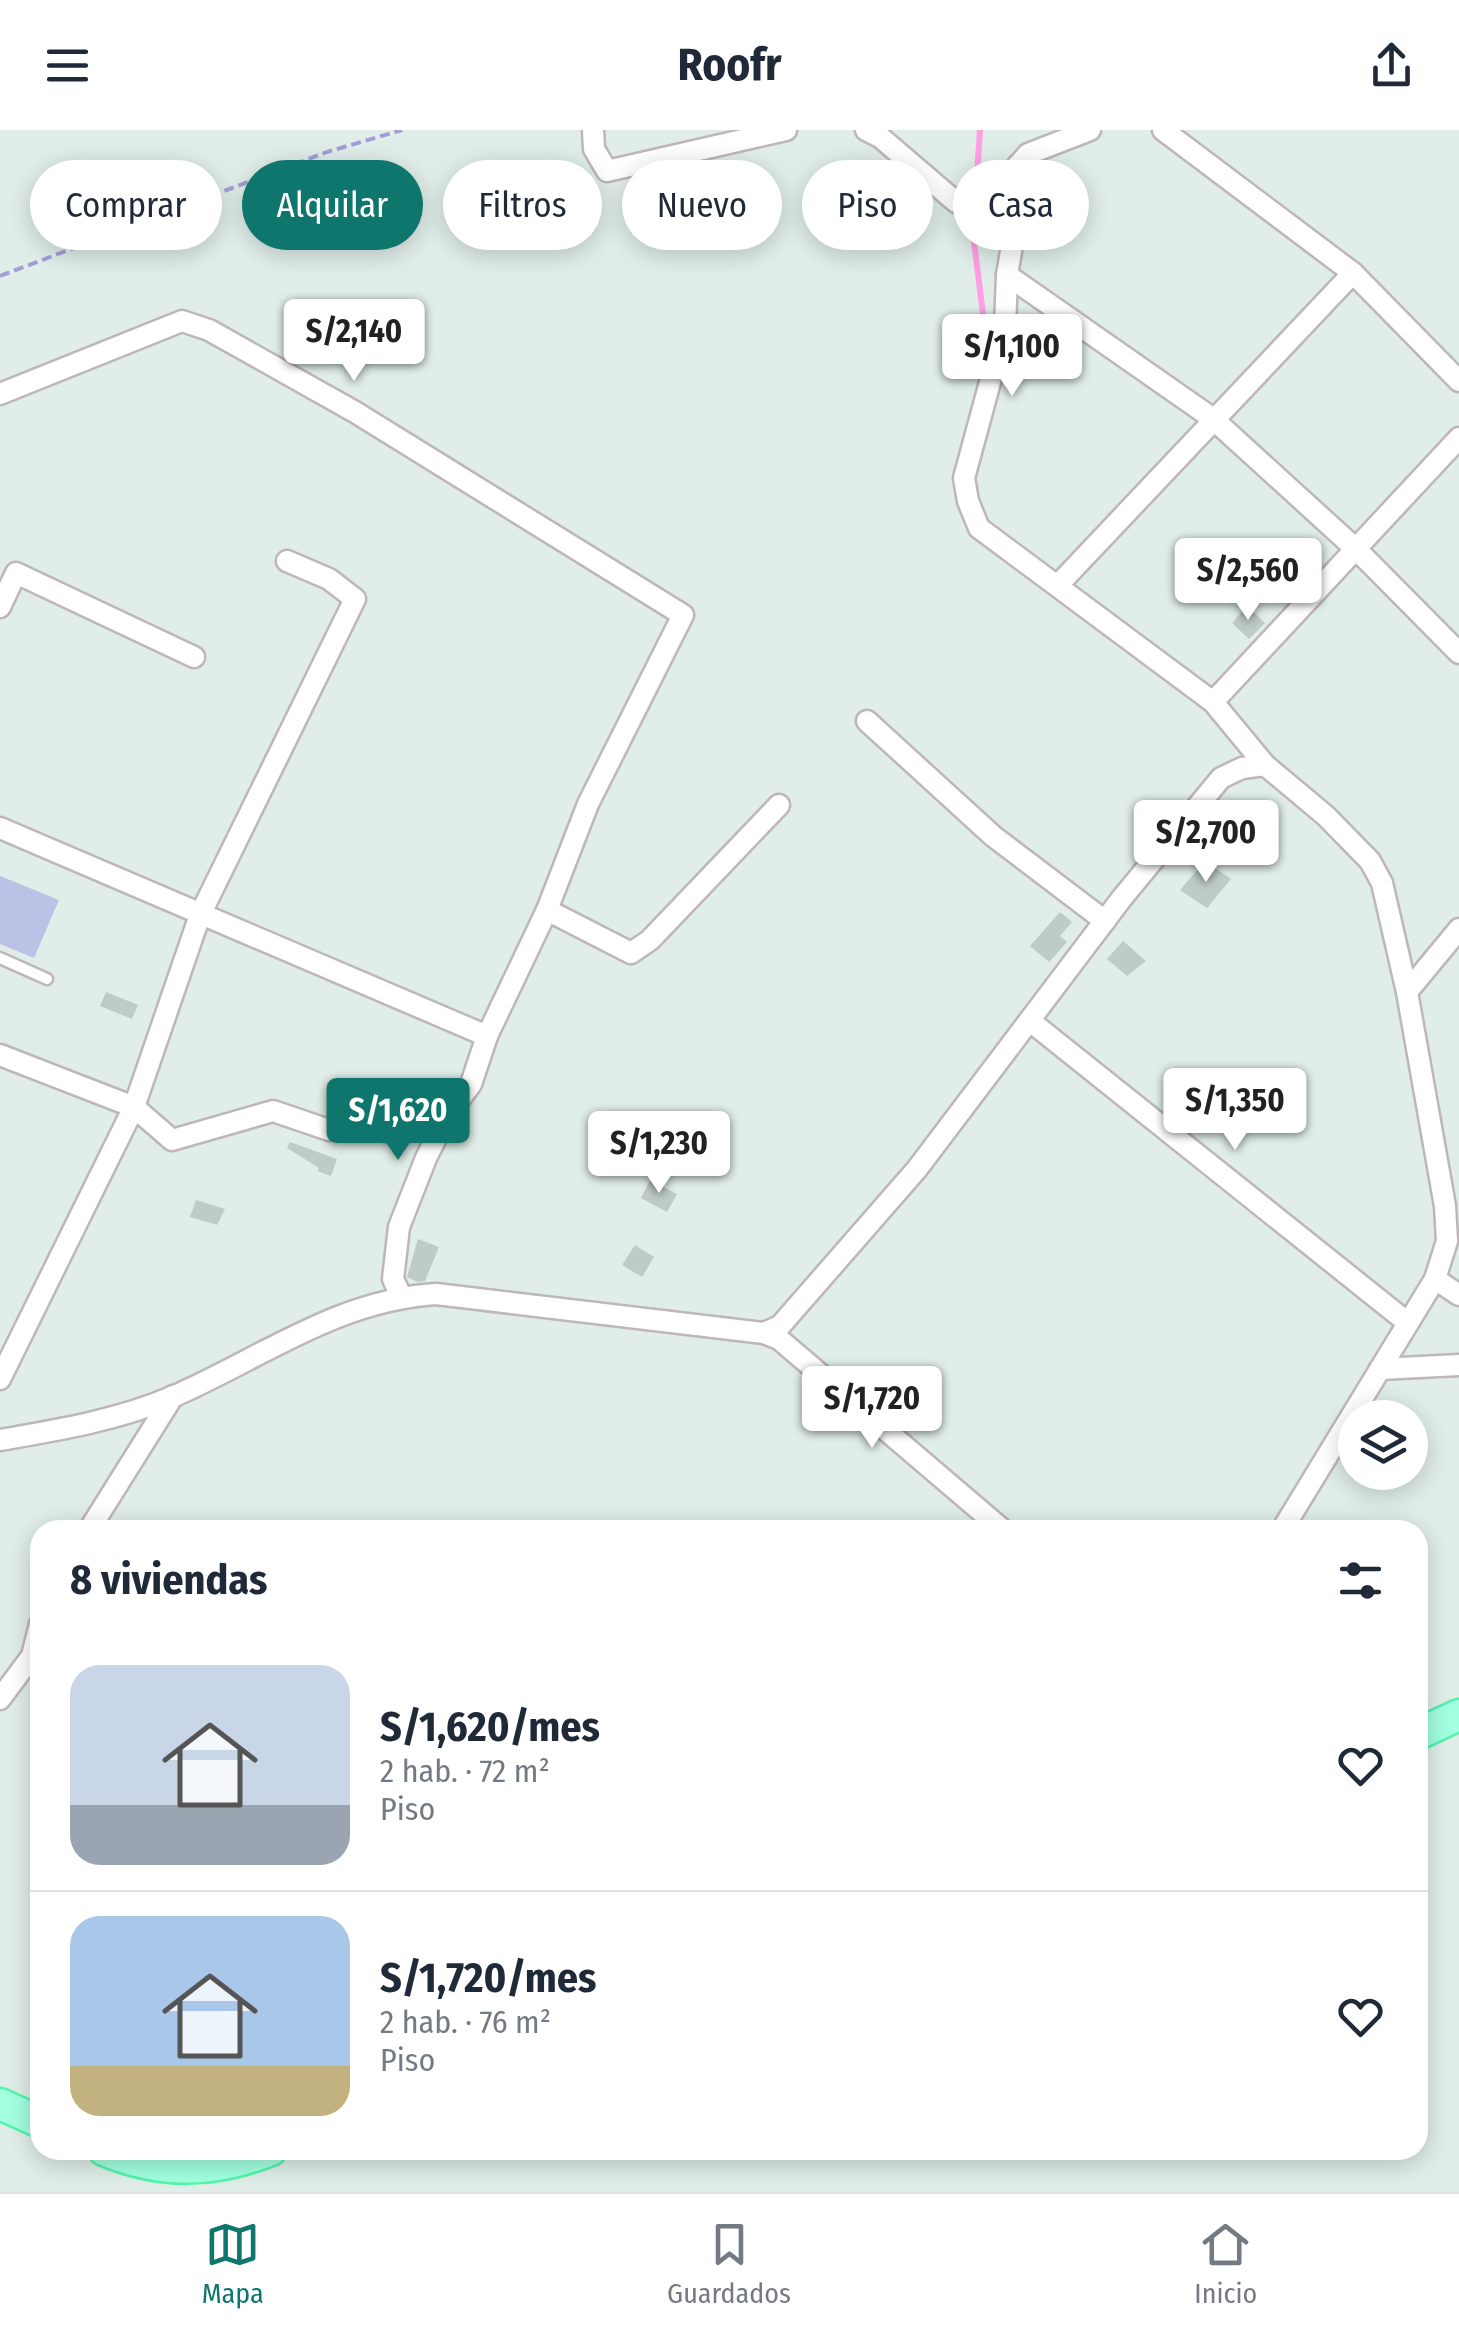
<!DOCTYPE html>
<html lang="es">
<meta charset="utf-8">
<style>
:root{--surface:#fff;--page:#f6f6f7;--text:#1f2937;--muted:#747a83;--line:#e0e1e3;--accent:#0f766e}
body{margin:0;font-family:"Fira Sans Condensed",sans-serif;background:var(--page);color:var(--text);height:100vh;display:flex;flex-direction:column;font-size:38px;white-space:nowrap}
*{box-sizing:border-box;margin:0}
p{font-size:32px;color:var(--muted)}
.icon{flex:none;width:55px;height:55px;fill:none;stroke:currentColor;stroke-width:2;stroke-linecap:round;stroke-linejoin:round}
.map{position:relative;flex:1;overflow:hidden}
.panel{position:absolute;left:30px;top:1390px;width:1398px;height:640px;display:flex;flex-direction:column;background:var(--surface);border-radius:30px;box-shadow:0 5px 25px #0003}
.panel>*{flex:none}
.guide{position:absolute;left:30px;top:30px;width:1400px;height:90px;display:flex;gap:20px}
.buttons{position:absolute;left:1338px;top:1270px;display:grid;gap:20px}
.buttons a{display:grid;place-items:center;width:90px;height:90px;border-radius:50%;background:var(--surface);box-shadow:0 5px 25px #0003;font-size:50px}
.price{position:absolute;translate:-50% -85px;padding:0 22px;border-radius:10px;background:#fff;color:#222;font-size:32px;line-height:65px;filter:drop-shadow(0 2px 5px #0008)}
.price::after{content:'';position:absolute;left:50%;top:60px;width:30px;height:22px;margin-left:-15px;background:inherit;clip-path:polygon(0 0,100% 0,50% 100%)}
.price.current{background:var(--accent);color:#fff}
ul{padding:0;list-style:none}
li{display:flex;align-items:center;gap:30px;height:250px;padding:0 40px}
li+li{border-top:2px solid var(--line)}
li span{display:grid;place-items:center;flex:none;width:280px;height:200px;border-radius:30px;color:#555}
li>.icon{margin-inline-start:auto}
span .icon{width:120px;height:120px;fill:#fffc;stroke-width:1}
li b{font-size:42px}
h2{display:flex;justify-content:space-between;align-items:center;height:120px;padding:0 40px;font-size:42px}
.tag{padding:0 35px;border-radius:45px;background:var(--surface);box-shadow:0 5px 25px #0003;font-size:35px;line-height:90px}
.tag.current{background:var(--accent);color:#fff}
header{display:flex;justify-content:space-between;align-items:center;height:130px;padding:0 40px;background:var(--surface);font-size:45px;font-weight:700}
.dock{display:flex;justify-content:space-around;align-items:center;height:140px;border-top:2px solid var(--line);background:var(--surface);font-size:28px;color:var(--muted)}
.dock a{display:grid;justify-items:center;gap:5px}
.dock .current{color:var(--accent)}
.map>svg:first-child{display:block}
.green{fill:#bbc2e6}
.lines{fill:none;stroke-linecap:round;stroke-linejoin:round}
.stream{stroke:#ff9ee5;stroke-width:6}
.building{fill:#bfcbc5}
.lane-casing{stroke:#beb6ba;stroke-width:15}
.street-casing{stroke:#beb6ba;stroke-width:25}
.primary-casing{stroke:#51f6ac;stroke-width:35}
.path{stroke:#a49ed8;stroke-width:4;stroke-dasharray:10 5;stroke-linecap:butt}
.lane{stroke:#fff;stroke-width:10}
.street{stroke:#fff;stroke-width:20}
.primary{stroke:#a3ffe1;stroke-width:30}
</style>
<header><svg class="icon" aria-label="menu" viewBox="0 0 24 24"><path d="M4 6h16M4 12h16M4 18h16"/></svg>Roofr<svg class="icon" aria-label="share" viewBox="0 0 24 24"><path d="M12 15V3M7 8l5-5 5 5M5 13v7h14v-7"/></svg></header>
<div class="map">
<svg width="1459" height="2062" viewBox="0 0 1459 2062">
<rect width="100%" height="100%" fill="#e0ede8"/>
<polygon class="green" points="0,746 59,770 34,828 0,814"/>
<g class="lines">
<polyline class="stream" points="980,0 973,104 987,216"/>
</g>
<g class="building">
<polygon points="1247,476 1265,493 1249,509 1232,493"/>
<polygon points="1205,731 1231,749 1207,778 1180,760"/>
<polygon points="1060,782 1072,792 1060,806 1067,812 1049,832 1030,816"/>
<polygon points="1123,811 1146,831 1127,846 1107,829"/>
<polygon points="106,862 138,875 132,889 100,876"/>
<polygon points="381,974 408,978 407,985 424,987 421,1007 401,1005 399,1016 362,1010 360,985 371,986 373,979 380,981"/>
<polygon points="290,1012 337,1029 331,1046 317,1041 319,1038 287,1018"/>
<polygon points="650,1050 677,1064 667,1082 641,1068"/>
<polygon points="196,1070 225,1079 217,1095 190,1087"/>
<polygon points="418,1109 439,1117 425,1151 418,1152 407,1147"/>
<polygon points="635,1115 654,1127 642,1147 622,1135"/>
</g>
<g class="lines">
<defs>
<polyline id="lane" points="0,828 47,849"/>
<g id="street">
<polyline points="593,0 594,19 607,41 786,0"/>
<polyline points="866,0 880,7 956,72 976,77 993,65 1028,24 1090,0"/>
<polyline points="1163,0 1353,143 1459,251"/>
<polyline points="1018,35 1021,63 1007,145 1005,197 964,348 968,371 979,398 1213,572 1265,635"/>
<polyline points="1007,145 1212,288 1358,421 1459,523"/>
<polyline points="0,264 182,191 209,200 355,282 683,485 588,674 547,780 487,906 471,954 447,986 426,1028 399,1097 393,1149 401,1166"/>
<polyline points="1059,454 1353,143"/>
<polyline points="0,477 16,443 194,527"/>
<polyline points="1213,572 1459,308"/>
<polyline points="867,591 993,706 1105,791"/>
<polyline points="0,698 487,906"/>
<polyline points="547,780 631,823 650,810 779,675"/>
<polyline points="1407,862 1459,799"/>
<polyline points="1030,891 1408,1193"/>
<polyline points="0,925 134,977 172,1010 273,981 329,1000"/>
<polyline points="1435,1149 1459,1165"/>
<polyline points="764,1203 779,1209 1003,1400"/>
<polyline points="1380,1239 1459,1235"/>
<polyline points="0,1249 134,977 200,785 355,469 329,449 287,431"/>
<path d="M 0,1310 C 58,1300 118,1290 172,1267 C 260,1229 337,1170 436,1164 L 764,1203 L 780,1196 L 917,1039 L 1122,768 L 1221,648 L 1242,638 L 1265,635 L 1326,686 L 1370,731 L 1382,753 L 1407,862 L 1445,1076 L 1447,1111 L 1435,1149 L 1282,1400"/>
<polyline points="89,1400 173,1266"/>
<polyline points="0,1569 32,1526 40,1494"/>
</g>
<g id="primary">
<polyline points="1418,1604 1459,1585"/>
<polyline points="0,1974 40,1992"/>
<path d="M 104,2020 C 161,2044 214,2043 271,2020"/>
</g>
</defs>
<use href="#lane" class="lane-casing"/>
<use href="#street" class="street-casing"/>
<use href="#primary" class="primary-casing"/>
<polyline class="path" points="0,146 327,22 402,0"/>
<use href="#lane" class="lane"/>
<use href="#street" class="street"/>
<use href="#primary" class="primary"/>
</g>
</svg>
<div class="buttons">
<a><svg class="icon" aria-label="layers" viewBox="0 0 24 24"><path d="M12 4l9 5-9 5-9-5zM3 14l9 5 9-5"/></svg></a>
</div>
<b class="price" style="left:354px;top:254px">S/2,140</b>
<b class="price" style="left:1012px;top:269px">S/1,100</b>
<b class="price" style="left:1248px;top:493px">S/2,560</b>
<b class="price" style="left:1206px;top:755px">S/2,700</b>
<b class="price" style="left:1235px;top:1023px">S/1,350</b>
<b class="price current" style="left:398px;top:1033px">S/1,620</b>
<b class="price" style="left:659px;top:1066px">S/1,230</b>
<b class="price" style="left:872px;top:1321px">S/1,720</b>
<div class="guide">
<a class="tag">Comprar</a>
<a class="tag current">Alquilar</a>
<a class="tag">Filtros</a>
<a class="tag">Nuevo</a>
<a class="tag">Piso</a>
<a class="tag">Casa</a>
</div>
<section class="panel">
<h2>8 viviendas<svg class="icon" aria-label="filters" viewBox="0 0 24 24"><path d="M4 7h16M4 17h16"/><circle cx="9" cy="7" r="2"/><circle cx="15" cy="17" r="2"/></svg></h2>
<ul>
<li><span style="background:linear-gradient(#c9d6e8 70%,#9aa5b1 0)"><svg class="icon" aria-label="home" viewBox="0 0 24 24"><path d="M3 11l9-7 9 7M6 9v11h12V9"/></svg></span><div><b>S/1,620/mes</b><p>2 hab. · 72 m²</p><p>Piso</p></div><svg class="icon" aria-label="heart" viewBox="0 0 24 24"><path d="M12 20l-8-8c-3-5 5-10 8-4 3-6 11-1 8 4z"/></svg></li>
<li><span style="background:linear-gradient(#a9c7e8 75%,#c2b280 0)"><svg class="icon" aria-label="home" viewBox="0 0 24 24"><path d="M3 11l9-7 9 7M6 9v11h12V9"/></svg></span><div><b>S/1,720/mes</b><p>2 hab. · 76 m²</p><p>Piso</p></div><svg class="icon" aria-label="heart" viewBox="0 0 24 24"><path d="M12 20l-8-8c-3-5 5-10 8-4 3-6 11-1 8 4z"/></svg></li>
</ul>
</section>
</div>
<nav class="dock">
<a class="current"><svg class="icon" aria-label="map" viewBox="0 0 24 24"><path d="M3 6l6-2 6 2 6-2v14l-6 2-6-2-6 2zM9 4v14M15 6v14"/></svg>Mapa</a>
<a><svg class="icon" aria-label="saved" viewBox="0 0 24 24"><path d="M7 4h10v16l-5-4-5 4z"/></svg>Guardados</a>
<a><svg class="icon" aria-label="home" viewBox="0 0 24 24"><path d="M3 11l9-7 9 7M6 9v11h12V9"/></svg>Inicio</a>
</nav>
